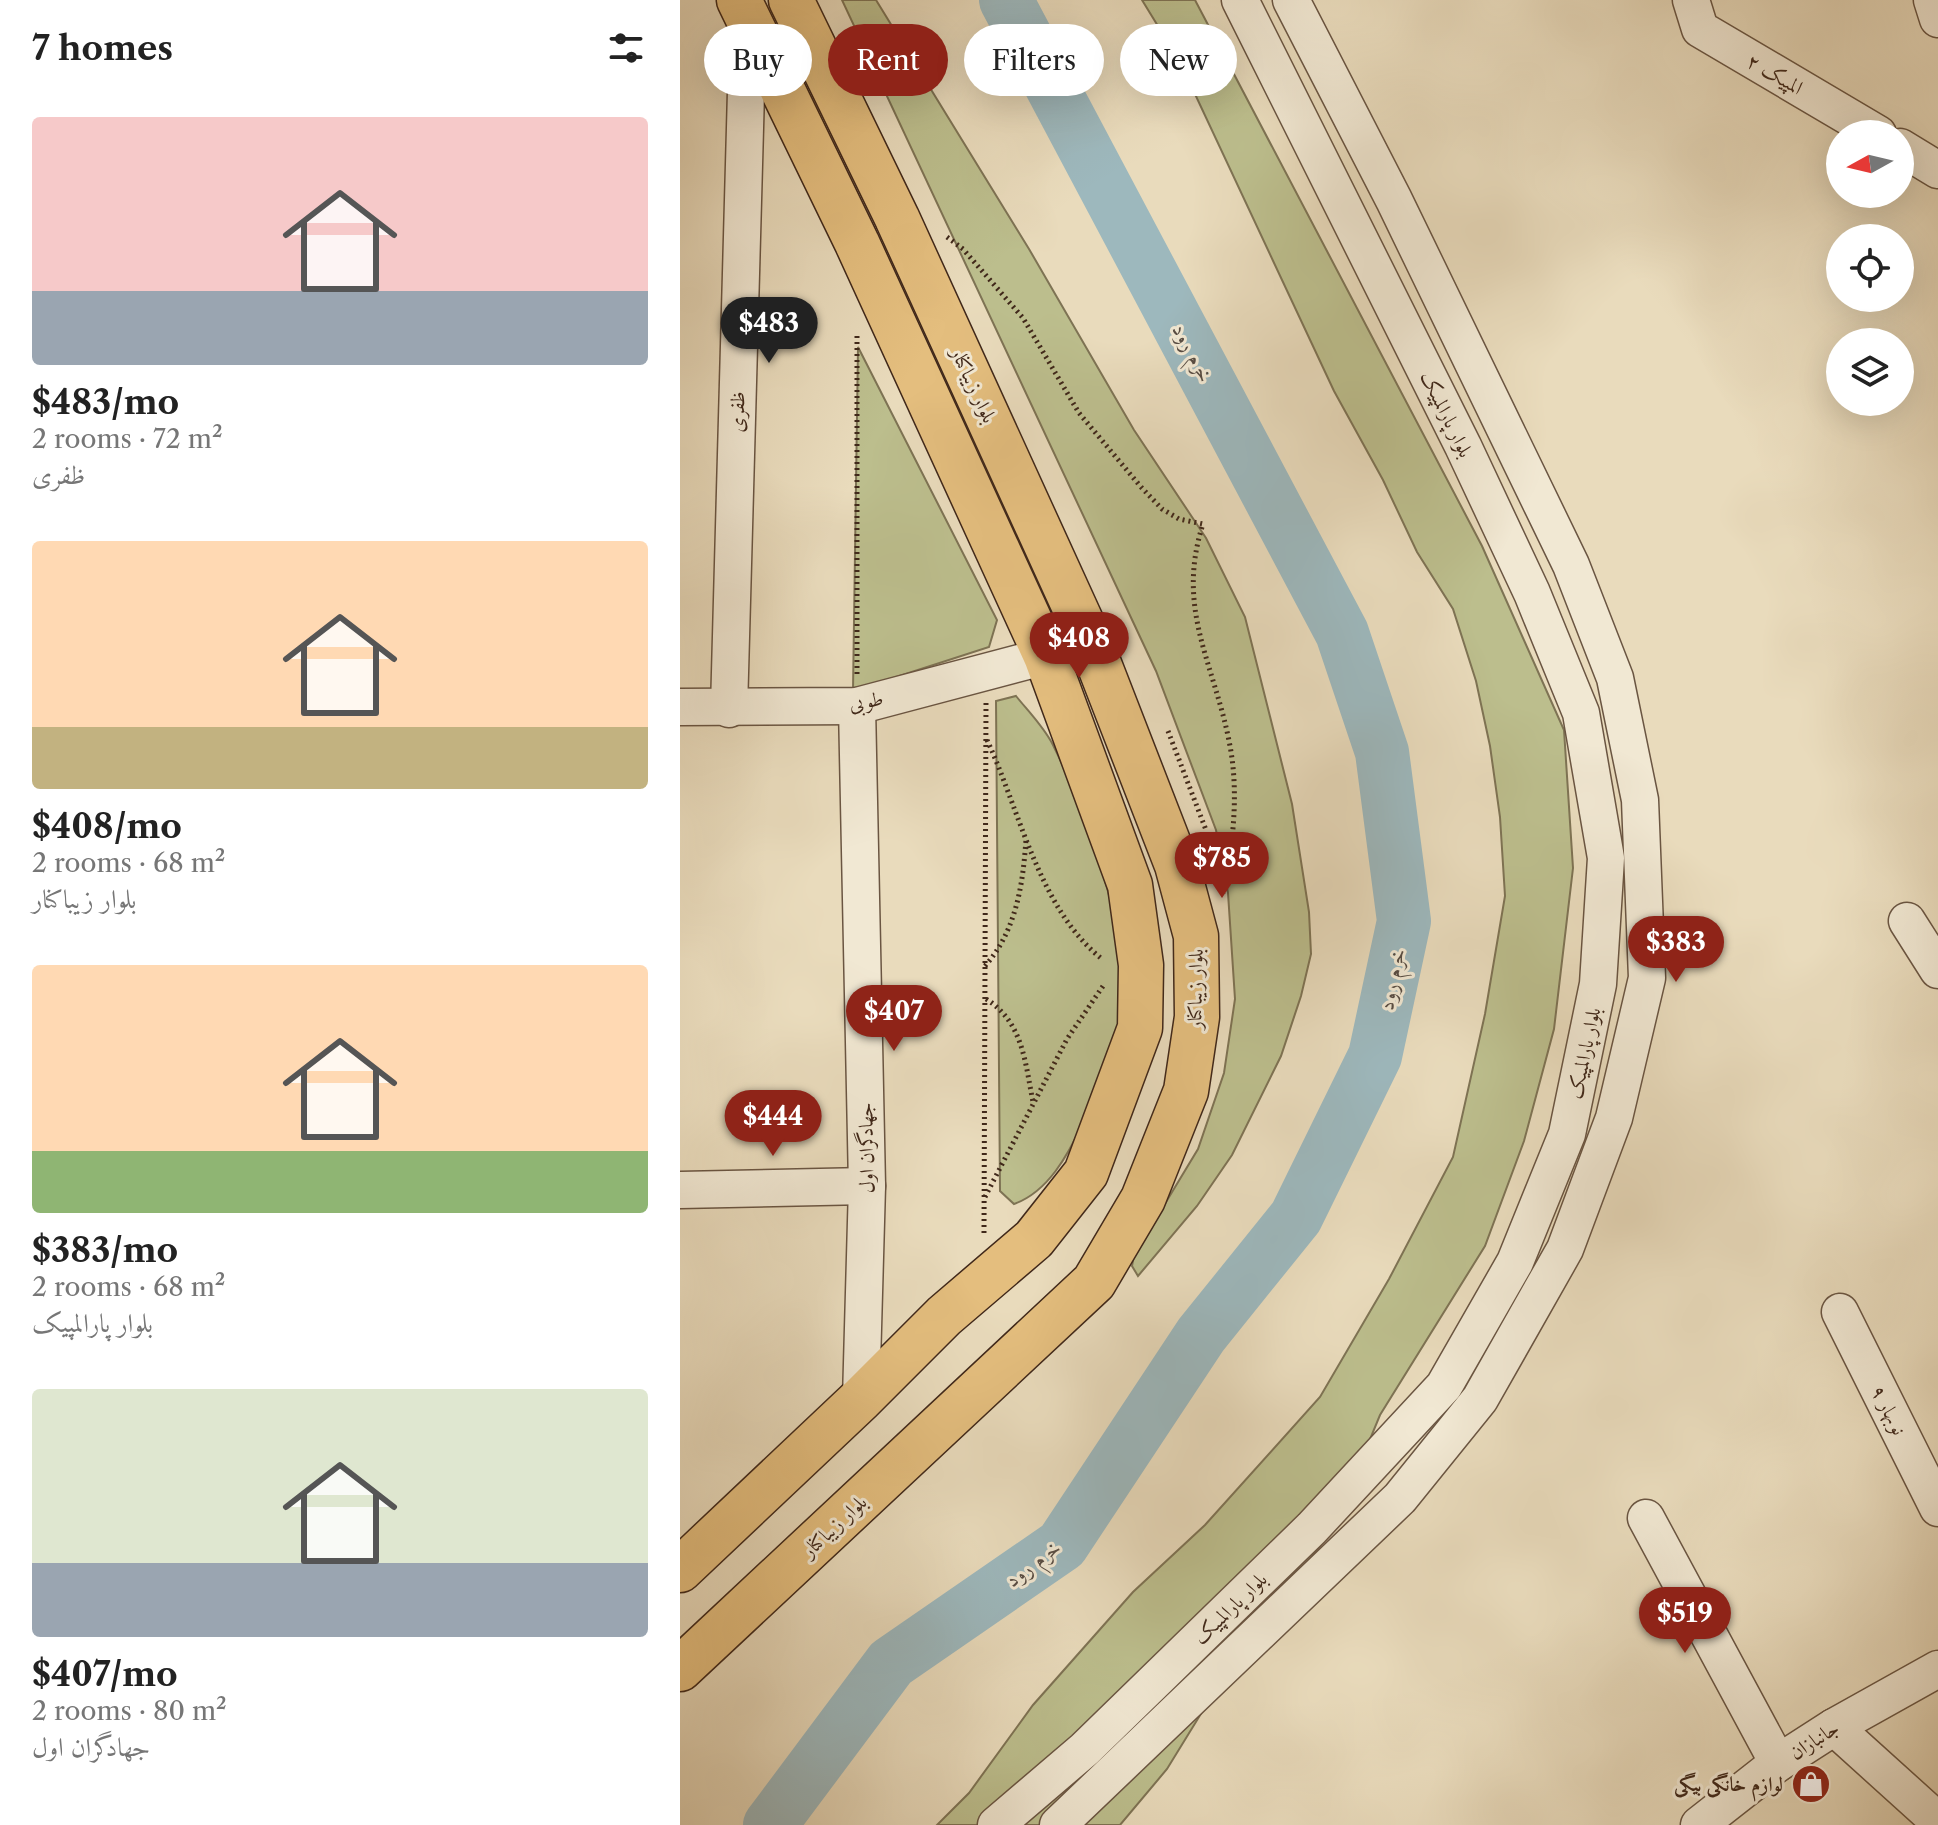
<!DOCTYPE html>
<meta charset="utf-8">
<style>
:root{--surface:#fff;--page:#f2f2f2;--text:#222;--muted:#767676;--accent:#8f2418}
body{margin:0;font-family:"Libre Caslon Text",Amiri,serif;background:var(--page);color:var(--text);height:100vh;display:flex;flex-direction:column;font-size:30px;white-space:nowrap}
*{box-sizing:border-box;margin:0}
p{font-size:26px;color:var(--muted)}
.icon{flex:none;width:44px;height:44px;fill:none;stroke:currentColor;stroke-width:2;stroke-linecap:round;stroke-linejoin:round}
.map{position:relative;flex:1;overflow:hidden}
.drawer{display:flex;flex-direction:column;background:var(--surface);width:680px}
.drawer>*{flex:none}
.top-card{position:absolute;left:24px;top:24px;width:760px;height:72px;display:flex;gap:16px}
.needle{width:52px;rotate:262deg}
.tools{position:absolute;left:1146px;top:120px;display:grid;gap:16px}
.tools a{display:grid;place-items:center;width:88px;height:88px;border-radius:50%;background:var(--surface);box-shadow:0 8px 32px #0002;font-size:40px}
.price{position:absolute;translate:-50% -68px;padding:0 18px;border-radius:28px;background:var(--accent);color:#fff;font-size:26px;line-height:52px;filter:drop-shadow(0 2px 4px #0008)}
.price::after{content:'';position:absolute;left:50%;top:48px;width:24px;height:18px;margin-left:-12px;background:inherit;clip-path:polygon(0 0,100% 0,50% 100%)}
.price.on{background:#222;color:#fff}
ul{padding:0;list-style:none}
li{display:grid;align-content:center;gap:16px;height:424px;padding:0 32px}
li span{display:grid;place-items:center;height:248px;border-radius:8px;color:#555}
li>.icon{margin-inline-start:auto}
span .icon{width:144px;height:144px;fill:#fffc;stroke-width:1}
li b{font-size:34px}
h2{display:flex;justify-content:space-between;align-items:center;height:96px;padding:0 32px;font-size:34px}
.chip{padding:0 28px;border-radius:36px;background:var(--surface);box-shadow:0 8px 32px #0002;font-size:28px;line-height:72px}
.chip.on{background:var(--accent);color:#fff}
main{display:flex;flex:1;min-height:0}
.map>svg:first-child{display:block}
.green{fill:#bcbe8d;stroke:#7e7354;stroke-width:2}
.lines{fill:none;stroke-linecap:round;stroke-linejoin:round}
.river{stroke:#9db8bd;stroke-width:54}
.minor-casing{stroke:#6a5542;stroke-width:39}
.major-casing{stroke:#40281a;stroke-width:47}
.path{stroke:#40281a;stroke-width:5;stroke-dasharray:2 4;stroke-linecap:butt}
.minor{stroke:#f1e8d3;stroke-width:36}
.major{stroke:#e4be7e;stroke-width:44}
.labels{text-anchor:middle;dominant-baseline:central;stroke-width:6;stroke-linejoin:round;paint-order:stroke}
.street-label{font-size:20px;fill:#40281a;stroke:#f1e8d3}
.poi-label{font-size:20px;font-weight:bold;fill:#40281a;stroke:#f1e8d3;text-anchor:end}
.water-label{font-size:22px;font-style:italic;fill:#574c43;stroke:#f1e8d3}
</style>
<main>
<section class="drawer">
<h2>7 homes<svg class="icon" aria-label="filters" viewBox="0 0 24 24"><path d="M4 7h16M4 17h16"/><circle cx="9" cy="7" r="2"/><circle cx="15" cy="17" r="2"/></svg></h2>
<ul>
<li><span style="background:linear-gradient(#f6c9c9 70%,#9aa5b1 0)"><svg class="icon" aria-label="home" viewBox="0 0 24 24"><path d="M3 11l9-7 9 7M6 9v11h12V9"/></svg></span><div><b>$483/mo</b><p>2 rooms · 72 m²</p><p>ظفری</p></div></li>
<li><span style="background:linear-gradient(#ffd9b3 75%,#c2b280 0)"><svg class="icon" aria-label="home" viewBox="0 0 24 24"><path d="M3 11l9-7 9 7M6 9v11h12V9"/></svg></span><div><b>$408/mo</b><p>2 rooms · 68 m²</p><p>بلوار زیباکنار</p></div></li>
<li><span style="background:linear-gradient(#ffd9b3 75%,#8fb573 0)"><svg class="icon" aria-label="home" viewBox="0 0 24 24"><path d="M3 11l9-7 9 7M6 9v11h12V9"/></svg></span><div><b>$383/mo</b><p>2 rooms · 68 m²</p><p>بلوار پارالمپیک</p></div></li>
<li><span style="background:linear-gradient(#dfe7d0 70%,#9aa5b1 0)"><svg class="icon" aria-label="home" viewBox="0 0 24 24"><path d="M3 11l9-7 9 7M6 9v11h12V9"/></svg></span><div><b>$407/mo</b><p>2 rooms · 80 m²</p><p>جهادگران اول</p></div></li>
</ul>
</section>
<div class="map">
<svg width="1258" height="1825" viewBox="0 0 1258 1825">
<rect width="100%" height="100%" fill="#e9dbbc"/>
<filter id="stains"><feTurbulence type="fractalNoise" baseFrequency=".0025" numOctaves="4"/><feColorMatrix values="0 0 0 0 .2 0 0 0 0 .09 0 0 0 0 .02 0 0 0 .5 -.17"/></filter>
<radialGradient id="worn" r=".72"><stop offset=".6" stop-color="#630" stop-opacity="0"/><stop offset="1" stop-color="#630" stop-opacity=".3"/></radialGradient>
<g class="green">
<polygon points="162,0 196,0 349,249 454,430 526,538 565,617 612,804 629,912 631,954 621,996 601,1056 552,1155 517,1206 458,1276 452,1266 454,1255 518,1149 544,1073 555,999 548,893 536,830 476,671"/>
<polygon points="462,0 515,0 802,546 884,730 893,868 874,1029 844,1141 805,1246 700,1415 653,1529 562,1647 487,1769 440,1825 257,1825 289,1793 353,1705 453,1592 525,1525 640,1397 709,1279 773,1157 805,1014 825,896 820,817 810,746 796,681 773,609 737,552 703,480 654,391 500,62"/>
<polygon points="178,347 317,620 309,647 173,691"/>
<path d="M 336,696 C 348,711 364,727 373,745 C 402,803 449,931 443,996 C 438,1040 422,1083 403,1123 C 388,1155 368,1192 334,1204 L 320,1191 L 316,701 Z"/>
</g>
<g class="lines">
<polyline class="river" points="90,1825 211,1663 382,1545 521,1335 616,1217 695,1056 724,921 702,752 662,633 326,0"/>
<defs>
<g id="minor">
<polyline points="1011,0 1020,29 1198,134"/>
<polyline points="1252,0 1258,19"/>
<polyline points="1220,147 1258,170"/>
<polyline points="177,706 187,1186 181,1399"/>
<polyline points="0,707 177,706 366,656"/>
<polyline points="49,709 68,19"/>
<polyline points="1227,921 1258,970"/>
<polyline points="0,1190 187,1186"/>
<polyline points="1160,1312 1258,1508"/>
<polyline points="966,1518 1098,1763"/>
<polyline points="1154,1727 1258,1821"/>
<polyline points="316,1825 405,1749 632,1528 764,1386 835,1262 887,1134 918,984 926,858 901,713 852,593 783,446 560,0"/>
<polyline points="378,1825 720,1498 800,1399 885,1249 934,1118 967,978 960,800 935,678 891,565 714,200 611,0"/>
<polyline points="1019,1825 1098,1763 1154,1727 1258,1669"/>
</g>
<g id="major">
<polyline points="0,1570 181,1399 264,1316 354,1239 406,1173 460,1028 461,965 450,885 366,656 177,243 59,0"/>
<polyline points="0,1669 414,1282 463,1199 506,1091 517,1017 516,936 497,865 410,641 217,218 111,0"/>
</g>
</defs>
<use href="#minor" class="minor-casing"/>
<use href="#major" class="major-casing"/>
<g class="path">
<path d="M 267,237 L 283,249 L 343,318 L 399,413 L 461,487 L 482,509 L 499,519 L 523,524 C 495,610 535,664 550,746 C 559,794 553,846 543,893"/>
<polyline points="177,336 177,674"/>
<polyline points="488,731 526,830"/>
<path d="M 307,740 C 340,811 359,909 422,959"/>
<path d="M 305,966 C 336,931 343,885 346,839"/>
<path d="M 306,999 C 343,1022 345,1062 353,1102"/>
<polyline points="305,1197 387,1039 423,986"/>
<polyline points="304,1233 306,703"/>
</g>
<use href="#minor" class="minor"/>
<use href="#major" class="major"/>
</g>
<defs>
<symbol id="shop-disc" viewBox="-11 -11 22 22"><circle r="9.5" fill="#8f2418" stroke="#f1e8d3"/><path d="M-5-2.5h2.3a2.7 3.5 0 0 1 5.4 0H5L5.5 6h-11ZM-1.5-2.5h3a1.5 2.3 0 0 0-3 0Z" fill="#fff"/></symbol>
</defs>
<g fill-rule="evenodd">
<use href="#shop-disc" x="1109" y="1762" width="44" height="44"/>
</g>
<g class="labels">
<g class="street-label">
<text transform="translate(1095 74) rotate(30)">المپیک ۲</text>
<text transform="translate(294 385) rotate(65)">بلوار زیباکنار</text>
<text transform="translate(57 412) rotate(-88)">ظفری</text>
<text transform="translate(767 414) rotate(64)">بلوار پارالمپیک</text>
<text transform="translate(186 701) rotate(-10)">طوبی</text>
<text transform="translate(515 989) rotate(-89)">بلوار زیباکنار</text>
<text transform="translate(904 1053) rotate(-78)">بلوار پارالمپیک</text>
<text transform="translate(186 1148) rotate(-91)">جهادگران اول</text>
<text transform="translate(1209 1410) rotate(63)">نوبهار ۹</text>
<text transform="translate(154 1526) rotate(-43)">بلوار زیباکنار</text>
<text transform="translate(550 1608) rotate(-44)">بلوار پارالمپیک</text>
<text transform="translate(1134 1740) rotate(-33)">جانبازان</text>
</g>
<g class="poi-label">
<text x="1103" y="1784">لوازم خانگی بیگی</text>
</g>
<g class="water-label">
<text transform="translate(513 353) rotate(62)">خرم رود</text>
<text transform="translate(712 979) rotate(-78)">خرم رود</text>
<text transform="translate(353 1563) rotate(-37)">خرم رود</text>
</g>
</g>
<rect width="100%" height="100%" filter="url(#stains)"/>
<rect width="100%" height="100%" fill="url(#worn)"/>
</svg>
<div class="tools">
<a><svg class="needle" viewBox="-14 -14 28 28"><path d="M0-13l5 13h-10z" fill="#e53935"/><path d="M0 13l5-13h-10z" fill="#767676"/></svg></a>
<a><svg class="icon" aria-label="locate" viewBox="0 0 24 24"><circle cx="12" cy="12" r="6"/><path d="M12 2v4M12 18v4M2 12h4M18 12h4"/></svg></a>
<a><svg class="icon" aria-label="layers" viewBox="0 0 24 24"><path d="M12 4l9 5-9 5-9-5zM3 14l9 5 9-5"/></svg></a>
</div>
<b class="price on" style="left:89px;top:365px">$483</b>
<b class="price" style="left:399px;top:680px">$408</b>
<b class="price" style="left:542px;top:900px">$785</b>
<b class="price" style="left:996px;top:984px">$383</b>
<b class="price" style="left:214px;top:1053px">$407</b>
<b class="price" style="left:93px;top:1158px">$444</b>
<b class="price" style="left:1005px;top:1655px">$519</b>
<div class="top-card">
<a class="chip">Buy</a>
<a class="chip on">Rent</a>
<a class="chip">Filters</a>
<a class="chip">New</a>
</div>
</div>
</main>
